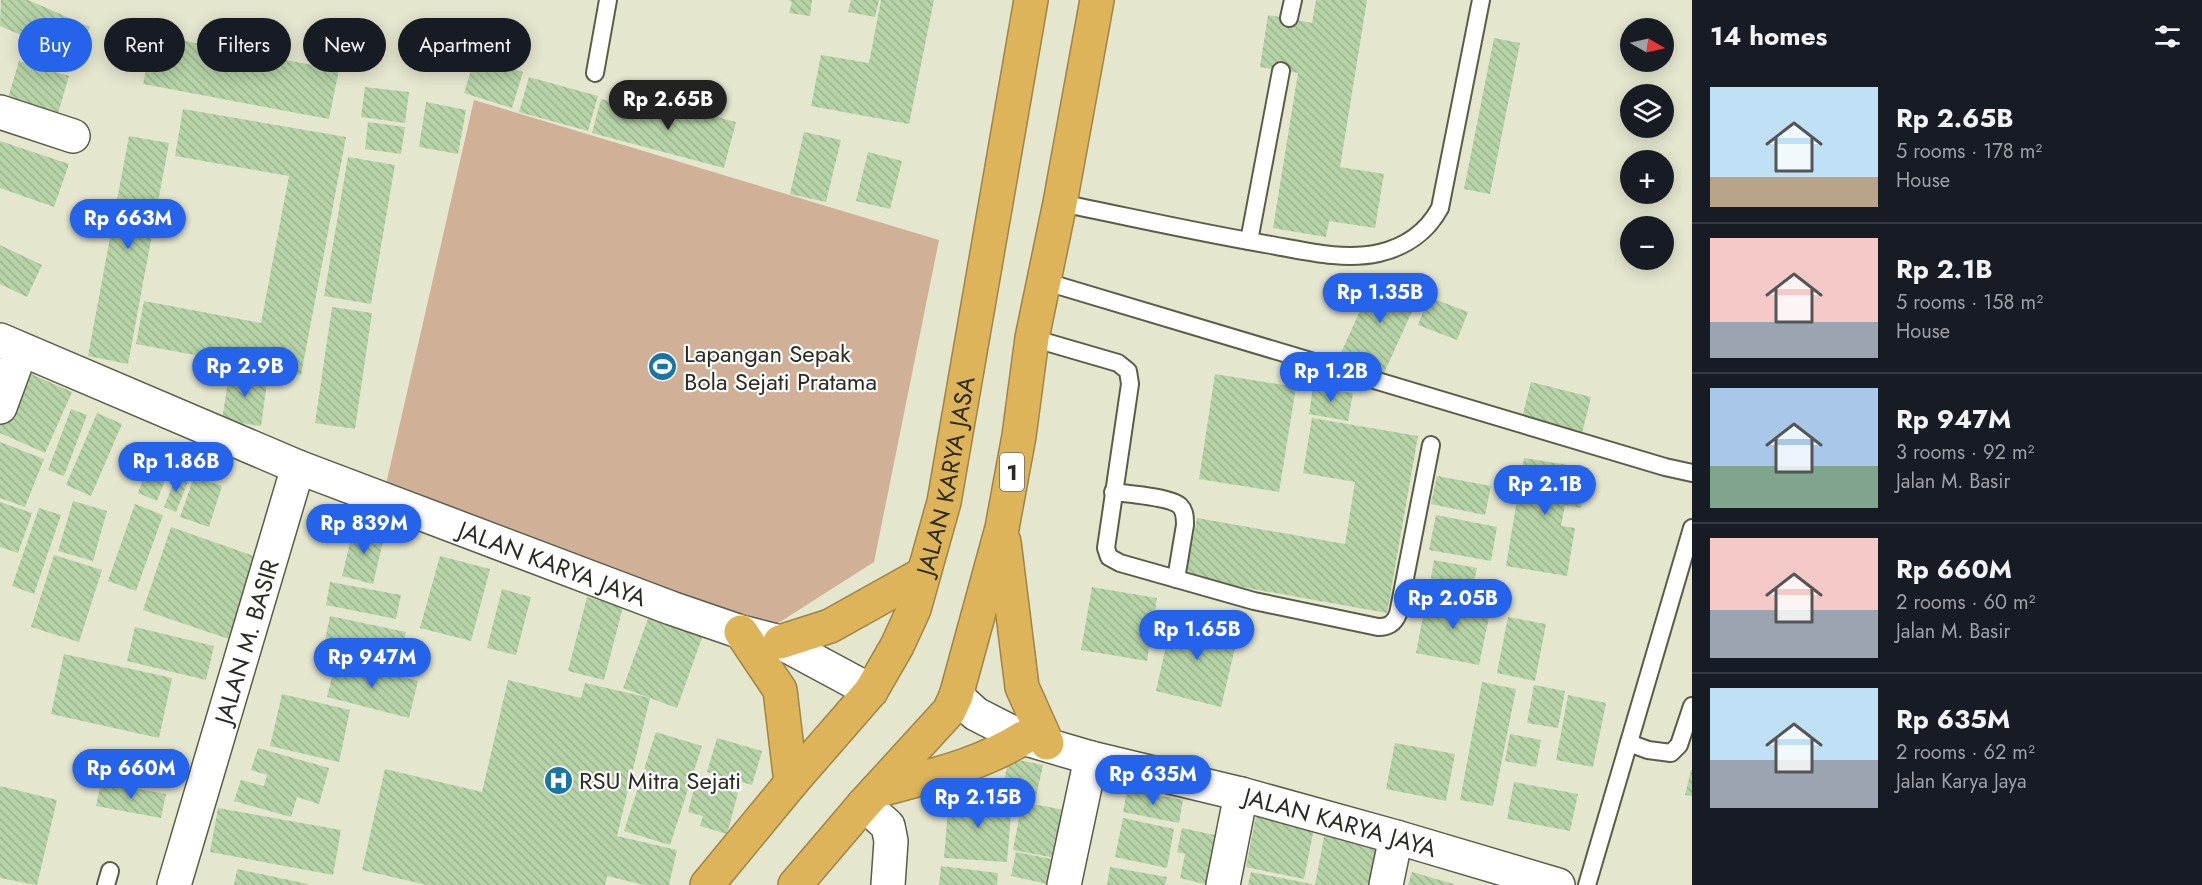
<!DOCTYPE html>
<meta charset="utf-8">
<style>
:root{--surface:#171b24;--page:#20242c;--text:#f1f3f6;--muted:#9ea1a6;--line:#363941;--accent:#2563eb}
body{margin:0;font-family:Jost,sans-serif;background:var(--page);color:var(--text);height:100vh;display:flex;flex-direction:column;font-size:22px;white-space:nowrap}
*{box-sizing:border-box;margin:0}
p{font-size:20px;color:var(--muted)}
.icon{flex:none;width:33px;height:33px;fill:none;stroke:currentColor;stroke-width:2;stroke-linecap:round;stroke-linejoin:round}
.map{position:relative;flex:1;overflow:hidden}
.panel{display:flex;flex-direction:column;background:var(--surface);width:510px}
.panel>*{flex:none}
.hud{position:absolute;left:18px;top:18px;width:570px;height:54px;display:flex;gap:12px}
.needle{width:39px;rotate:99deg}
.tools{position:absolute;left:1620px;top:18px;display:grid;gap:12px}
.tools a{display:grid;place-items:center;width:54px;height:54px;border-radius:50%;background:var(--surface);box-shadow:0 3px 15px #0003;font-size:30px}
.price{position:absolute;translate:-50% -51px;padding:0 14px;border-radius:21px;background:var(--accent);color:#fff;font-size:20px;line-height:39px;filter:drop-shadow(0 2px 3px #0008)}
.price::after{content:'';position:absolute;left:50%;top:36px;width:18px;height:14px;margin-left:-9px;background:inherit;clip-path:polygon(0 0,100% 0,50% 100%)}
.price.on{background:#222;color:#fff}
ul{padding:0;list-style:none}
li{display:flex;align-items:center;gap:18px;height:150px;padding:0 18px}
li+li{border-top:2px solid var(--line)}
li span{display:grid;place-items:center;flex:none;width:168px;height:120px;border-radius:0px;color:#555}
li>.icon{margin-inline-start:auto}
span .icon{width:72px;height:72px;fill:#fffc;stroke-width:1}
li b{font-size:26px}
h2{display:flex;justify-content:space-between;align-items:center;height:72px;padding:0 18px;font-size:26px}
.pill{padding:0 21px;border-radius:27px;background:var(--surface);box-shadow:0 3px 15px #0003;font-size:21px;line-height:54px}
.pill.on{background:var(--accent);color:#fff}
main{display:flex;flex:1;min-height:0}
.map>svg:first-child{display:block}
.pitch{fill:#d0b097}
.building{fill:url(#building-back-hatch)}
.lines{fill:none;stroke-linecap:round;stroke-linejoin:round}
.lane-casing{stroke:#5b5d48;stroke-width:20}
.street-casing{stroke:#5b5d48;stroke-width:36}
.secondary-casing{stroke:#5b5d48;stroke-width:36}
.highway-casing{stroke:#9f8446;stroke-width:36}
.lane{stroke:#fff;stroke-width:16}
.street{stroke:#fff;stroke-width:33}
.secondary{stroke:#fff;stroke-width:33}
.highway{stroke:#ddb459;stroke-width:33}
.labels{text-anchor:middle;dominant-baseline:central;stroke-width:4.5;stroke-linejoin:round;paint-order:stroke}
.shield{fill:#fff;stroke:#6b6b64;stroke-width:1.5}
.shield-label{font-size:22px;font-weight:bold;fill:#2b2b22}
.poi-label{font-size:24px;fill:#2b2b22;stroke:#fff;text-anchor:start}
.street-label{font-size:24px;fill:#2b2b22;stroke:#fff}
</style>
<main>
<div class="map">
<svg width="1692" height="885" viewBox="0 0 1692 885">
<defs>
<pattern id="building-back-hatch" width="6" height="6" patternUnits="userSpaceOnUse" patternTransform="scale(1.5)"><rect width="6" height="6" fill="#b5d3a7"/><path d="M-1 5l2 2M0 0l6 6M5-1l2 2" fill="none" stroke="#9cb58f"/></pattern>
</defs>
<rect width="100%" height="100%" fill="#e4e6ce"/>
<polygon class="pitch" points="474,100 939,240 874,562 772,627 384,493"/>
<g class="building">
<polygon points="1,0 28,0 90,27 77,59 0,26"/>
<polygon points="788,0 812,0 810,16 789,13 792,2"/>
<polygon points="851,0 879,0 875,17 848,12"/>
<polygon points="881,0 934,0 909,124 811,106 821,55 869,63"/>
<polygon points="1316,0 1367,0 1340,167 1384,174 1375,228 1329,221 1326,237 1273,228 1298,73 1260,67 1268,15 1312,23"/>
<polygon points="153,35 339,70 329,119 143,84"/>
<polygon points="1494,38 1520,43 1490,194 1464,189"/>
<polygon points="475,57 523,72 512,108 464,93"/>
<polygon points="19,61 69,76 56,120 6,105"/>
<polygon points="529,77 598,96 588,131 519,112"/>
<polygon points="365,87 409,92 405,123 361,117"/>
<polygon points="601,99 652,112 655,101 736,122 724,168 592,133"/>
<polygon points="426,102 466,110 458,154 419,147"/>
<polygon points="183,109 346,137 301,375 136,344 144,301 261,323 289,176 175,156"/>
<polygon points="368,122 405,127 401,154 365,149"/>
<polygon points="804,132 841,140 826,202 790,194"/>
<polygon points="129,136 169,143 128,364 88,356"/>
<polygon points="0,141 69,164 54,207 0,188"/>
<polygon points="868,152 902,161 890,209 856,201"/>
<polygon points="348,157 395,165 371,304 324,296"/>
<polygon points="0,245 42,265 27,297 0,284"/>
<polygon points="1376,275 1420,294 1384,373 1341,353"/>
<polygon points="1429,297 1468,312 1457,340 1418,325"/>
<polygon points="332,307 372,313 355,429 315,423"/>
<polygon points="230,369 268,375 261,426 222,420"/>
<polygon points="22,370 72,392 45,453 0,433 0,421"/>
<polygon points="1215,374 1296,387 1279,492 1199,479"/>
<polygon points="1531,382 1591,397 1582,433 1522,418"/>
<polygon points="1313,386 1353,393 1348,421 1309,414"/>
<polygon points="71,409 87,415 64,476 48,470"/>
<polygon points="97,413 122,424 91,496 66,485"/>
<polygon points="1312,418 1418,436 1387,613 1186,577 1197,518 1345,544 1355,482 1303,473"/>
<polygon points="0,442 44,459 25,507 0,498"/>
<polygon points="1524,458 1588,468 1581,508 1565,505 1561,526 1575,528 1567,576 1506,566"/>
<polygon points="151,459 170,467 157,501 138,493"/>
<polygon points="177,474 189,479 176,512 164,507"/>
<polygon points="1437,476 1491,486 1485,515 1431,504"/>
<polygon points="194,477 222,486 209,527 180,517"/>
<polygon points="73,501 107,511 93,561 58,551"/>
<polygon points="0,502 32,513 18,553 0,547"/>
<polygon points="135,504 163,515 136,591 108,581"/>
<polygon points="39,508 61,515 34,594 12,586"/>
<polygon points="1436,515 1497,527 1491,561 1429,550"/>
<polygon points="354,526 385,533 373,584 342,576"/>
<polygon points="171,527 257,557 229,639 143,610"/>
<polygon points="54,555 102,570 79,642 31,627"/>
<polygon points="440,556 490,569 471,641 420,628"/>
<polygon points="1434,560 1477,568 1473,586 1431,578"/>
<polygon points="330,582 401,595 396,619 326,605"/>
<polygon points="1092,587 1157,598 1147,661 1081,650"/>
<polygon points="502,589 531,597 516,655 487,648"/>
<polygon points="1427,596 1491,608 1479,665 1416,653"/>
<polygon points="587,597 623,607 604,680 568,671"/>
<polygon points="1173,615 1239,631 1221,707 1156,691"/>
<polygon points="330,616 406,632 398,666 323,650"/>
<polygon points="649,616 703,635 677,708 623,688"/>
<polygon points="1508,617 1546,624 1535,681 1497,673"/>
<polygon points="135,627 214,646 206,680 127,661"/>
<polygon points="64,654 172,678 159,738 51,714"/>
<polygon points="336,660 418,681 409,718 327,697"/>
<polygon points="508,680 581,698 585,683 650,698 617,836 677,850 669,885 644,885 607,876 605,885 427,885 362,870 385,769 482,792"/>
<polygon points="1482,682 1516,689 1493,806 1460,800"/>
<polygon points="1534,685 1565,691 1558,728 1527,723"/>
<polygon points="282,694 350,710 339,762 270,746"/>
<polygon points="1568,695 1606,703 1593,767 1556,760"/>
<polygon points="656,732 702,746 670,845 624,831"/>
<polygon points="1510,734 1541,740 1536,767 1505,761"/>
<polygon points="717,738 762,751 752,785 707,772"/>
<polygon points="1395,743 1455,754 1446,801 1386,789"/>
<polygon points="258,748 329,768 319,804 297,797 291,817 234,801 241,780 264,786 267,775 251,770"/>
<polygon points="1009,758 1043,765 1035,802 1001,796"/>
<polygon points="1691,770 1692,770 1692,796 1685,795"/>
<polygon points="696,781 738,793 727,834 700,826 703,816 688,812"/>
<polygon points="101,782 166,794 161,818 96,806"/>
<polygon points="1514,782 1578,794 1570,831 1507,819"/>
<polygon points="0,786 57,800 37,885 0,878"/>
<polygon points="1127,790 1183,800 1179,823 1123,812"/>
<polygon points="949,796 1012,801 1007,862 944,858"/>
<polygon points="1022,802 1075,812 1065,860 1013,850"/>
<polygon points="218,808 341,830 333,875 210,852"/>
<polygon points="1256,816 1314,828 1304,879 1246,867"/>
<polygon points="1123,818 1174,829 1167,868 1115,857"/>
<polygon points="1182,828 1224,837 1208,885 1180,878 1185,854 1177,852"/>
<polygon points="1325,832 1389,844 1381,885 1315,885"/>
<polygon points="1016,852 1057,860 1052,885 1011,876"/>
<polygon points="941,866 998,873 997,885 939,885"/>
<polygon points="1110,867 1167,877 1165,885 1107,885"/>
<polygon points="237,869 308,884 307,885 234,885"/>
<polygon points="1251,872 1312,884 1312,885 1248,885"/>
<polygon points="1412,872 1454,884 1454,885 1408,885"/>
</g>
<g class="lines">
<defs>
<g id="lane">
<polyline points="1289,18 1293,0"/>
<polyline points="595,73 608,0"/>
<path d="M 1060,203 C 1130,217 1200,233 1271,245 C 1305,251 1344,261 1379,253 C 1405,247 1427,232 1440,208 L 1481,0"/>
<polyline points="1249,241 1281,71"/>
<polyline points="1043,281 1665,467 1692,473"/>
<path d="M 1032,338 L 1118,363 L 1128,371 L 1130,384 L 1106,548 L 1109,557 L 1120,563 L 1254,601 L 1378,627 C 1388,627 1394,624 1398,614 L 1431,445"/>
<path d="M 1113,492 C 1128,494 1171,497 1180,506 C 1185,511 1185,518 1185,525 L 1176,579"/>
<polyline points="1629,743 1648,750 1671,753 1679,745 1692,706"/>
<polyline points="106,885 110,871"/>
<polyline points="1587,885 1692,528"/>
</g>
<g id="street">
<polyline points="0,112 73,136"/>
<polyline points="0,407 21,350"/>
<polyline points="864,804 888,826 891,841 888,885"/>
<path id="s1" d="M 174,885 L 298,467"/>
<polyline points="1064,885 1091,758"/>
<polyline points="1223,885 1241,794"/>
<polyline points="1386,885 1396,837"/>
</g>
<g id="secondary">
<path id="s2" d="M 0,340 L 298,467 L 671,608 L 741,632 L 780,642 L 871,691"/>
<path id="s3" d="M 956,696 L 976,714 L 1023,738 L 1091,758 L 1241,794 L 1396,837 L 1558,885"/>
</g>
<g id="highway">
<polyline points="1004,542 1022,687 1047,743"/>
<polyline points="741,632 780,690 791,783"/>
<polyline points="780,642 830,626 923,574"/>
<path d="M 876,791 C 926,777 979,766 1023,738"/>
<path id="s4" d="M 707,885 L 791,783 L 871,691 L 897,646 L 914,609 L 944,502 L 1031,0"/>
<polyline points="795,885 864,804 949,711 956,696 1002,528 1019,436 1032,338 1060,203 1097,0"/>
</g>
</defs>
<use href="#lane" class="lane-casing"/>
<use href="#street" class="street-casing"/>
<use href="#secondary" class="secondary-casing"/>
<use href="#highway" class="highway-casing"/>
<use href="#lane" class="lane"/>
<use href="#street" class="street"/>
<use href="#secondary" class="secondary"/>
<use href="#highway" class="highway"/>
</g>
<defs>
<symbol id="stadium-disc" viewBox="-11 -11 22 22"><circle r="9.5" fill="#1976a4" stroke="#fff"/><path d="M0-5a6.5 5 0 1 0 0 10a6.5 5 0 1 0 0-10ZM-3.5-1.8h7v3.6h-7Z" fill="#fff"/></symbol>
<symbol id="hospital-disc" viewBox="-11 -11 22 22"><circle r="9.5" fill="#1976a4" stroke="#fff"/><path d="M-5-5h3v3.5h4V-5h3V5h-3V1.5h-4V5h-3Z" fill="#fff"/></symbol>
</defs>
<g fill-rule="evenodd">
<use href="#stadium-disc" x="646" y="350" width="33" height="33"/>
<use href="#hospital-disc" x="542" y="764" width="33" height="33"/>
</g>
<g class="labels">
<rect class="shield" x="1000" y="453" width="24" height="38" rx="4.5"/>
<g class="shield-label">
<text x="1012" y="472">1</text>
</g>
<g class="poi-label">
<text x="684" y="353">Lapangan Sepak<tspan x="684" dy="28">Bola Sejati Pratama</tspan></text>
<text x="579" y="780">RSU Mitra Sejati</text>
</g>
<g class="street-label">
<text stroke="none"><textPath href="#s4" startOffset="484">JALAN KARYA JASA</textPath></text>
<text stroke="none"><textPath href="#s2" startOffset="596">JALAN KARYA JAYA</textPath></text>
<text stroke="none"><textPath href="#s1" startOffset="254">JALAN M. BASIR</textPath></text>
<text stroke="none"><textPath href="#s3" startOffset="408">JALAN KARYA JAYA</textPath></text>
</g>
</g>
</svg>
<div class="tools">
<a><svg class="needle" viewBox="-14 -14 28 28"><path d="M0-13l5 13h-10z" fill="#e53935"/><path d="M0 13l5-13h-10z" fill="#9ea1a6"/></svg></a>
<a><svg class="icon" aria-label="layers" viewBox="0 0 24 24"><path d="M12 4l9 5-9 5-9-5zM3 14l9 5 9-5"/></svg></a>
<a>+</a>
<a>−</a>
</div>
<b class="price on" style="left:668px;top:131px">Rp 2.65B</b>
<b class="price" style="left:128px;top:250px">Rp 663M</b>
<b class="price" style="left:1380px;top:324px">Rp 1.35B</b>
<b class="price" style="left:245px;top:398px">Rp 2.9B</b>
<b class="price" style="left:1331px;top:403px">Rp 1.2B</b>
<b class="price" style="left:176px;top:493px">Rp 1.86B</b>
<b class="price" style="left:1545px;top:516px">Rp 2.1B</b>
<b class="price" style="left:364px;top:555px">Rp 839M</b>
<b class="price" style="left:1453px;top:630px">Rp 2.05B</b>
<b class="price" style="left:1197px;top:661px">Rp 1.65B</b>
<b class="price" style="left:372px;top:689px">Rp 947M</b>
<b class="price" style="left:131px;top:800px">Rp 660M</b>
<b class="price" style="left:1153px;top:806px">Rp 635M</b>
<b class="price" style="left:978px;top:829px">Rp 2.15B</b>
<div class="hud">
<a class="pill on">Buy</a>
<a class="pill">Rent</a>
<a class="pill">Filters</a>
<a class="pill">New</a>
<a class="pill">Apartment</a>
</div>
</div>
<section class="panel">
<h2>14 homes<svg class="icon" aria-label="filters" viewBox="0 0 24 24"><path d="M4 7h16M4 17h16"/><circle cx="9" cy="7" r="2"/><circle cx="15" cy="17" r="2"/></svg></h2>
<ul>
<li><span style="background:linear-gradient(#bfe0f5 75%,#b9a48a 0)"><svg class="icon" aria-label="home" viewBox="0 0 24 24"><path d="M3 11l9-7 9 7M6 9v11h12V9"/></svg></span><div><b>Rp 2.65B</b><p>5 rooms · 178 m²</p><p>House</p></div></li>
<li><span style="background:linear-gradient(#f6c9c9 70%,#9aa5b1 0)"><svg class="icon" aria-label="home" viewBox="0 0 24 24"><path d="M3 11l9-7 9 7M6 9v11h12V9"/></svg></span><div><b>Rp 2.1B</b><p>5 rooms · 158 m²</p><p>House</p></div></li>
<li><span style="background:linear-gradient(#a9c7e8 65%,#7fa58c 0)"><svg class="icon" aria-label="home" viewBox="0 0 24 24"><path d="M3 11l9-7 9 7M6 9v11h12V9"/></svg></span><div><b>Rp 947M</b><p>3 rooms · 92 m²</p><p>Jalan M. Basir</p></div></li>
<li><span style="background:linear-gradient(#f6c9c9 60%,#9aa5b1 0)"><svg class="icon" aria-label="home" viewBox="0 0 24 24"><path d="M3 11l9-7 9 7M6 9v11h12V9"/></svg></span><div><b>Rp 660M</b><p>2 rooms · 60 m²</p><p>Jalan M. Basir</p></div></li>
<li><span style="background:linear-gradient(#bfe0f5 60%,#9aa5b1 0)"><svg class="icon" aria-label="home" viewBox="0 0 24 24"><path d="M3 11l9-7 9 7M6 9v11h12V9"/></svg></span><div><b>Rp 635M</b><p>2 rooms · 62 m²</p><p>Jalan Karya Jaya</p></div></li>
</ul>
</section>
</main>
